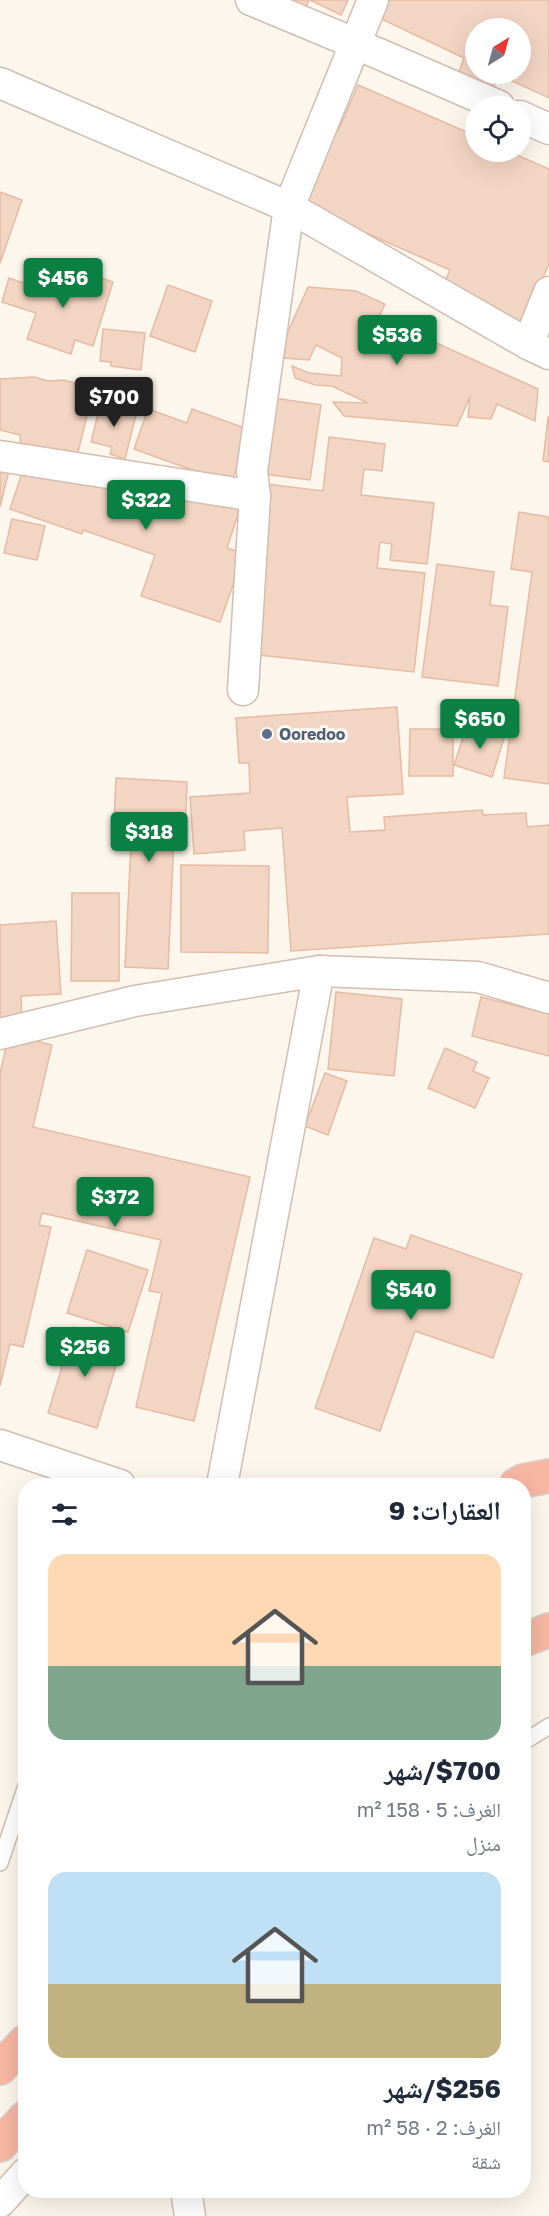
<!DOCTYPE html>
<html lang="ar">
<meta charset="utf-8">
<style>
:root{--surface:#fff;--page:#f6f6f7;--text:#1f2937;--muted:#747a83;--accent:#0b8043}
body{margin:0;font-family:"Golos Text","Noto Naskh Arabic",sans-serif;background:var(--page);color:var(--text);direction:rtl;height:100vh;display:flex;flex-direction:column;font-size:22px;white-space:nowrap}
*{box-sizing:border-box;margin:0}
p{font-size:20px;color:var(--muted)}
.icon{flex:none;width:33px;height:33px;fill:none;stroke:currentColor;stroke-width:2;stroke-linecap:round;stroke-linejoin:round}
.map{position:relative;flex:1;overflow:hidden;direction:ltr}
.sheet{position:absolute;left:18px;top:1478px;width:513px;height:720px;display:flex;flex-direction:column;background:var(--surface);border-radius:24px;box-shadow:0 6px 24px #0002;direction:rtl}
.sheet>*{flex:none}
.needle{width:39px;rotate:37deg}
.tools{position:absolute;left:465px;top:18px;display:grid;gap:12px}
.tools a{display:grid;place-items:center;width:66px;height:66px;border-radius:50%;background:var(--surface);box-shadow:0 6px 24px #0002;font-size:30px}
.price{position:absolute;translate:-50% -51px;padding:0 14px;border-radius:6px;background:var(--accent);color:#fff;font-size:20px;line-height:39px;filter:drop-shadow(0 2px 3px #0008)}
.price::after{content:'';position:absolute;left:50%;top:36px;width:18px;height:14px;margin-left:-9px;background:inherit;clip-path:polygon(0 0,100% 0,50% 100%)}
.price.active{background:#222;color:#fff}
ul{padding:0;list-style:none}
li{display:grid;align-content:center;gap:12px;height:318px;padding:0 30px}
li span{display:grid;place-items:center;height:186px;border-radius:18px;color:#555}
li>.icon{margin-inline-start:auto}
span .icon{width:108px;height:108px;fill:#fffc;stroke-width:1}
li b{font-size:26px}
h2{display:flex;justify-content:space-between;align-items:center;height:72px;padding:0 30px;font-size:26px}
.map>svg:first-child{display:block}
.building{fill:#f3d5c3;stroke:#e6bba3;stroke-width:1.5;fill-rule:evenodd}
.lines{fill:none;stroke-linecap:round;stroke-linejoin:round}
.lane-casing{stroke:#d1beb0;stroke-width:18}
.street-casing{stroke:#d1beb0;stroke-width:33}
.highway-casing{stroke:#dad1cd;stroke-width:36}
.lane{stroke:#fff;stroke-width:15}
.street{stroke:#fff;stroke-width:30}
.highway{stroke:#f7b7a3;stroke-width:33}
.service-dot{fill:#5c6f8a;stroke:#fffaf3;stroke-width:2}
.labels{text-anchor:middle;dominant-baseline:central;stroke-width:6;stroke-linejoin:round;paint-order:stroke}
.service-label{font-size:16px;font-weight:bold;fill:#4e5e75;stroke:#fffaf3;text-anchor:start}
</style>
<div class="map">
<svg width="549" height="2216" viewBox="0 0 549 2216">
<rect width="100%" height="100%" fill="#fdf6ec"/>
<g class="building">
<polygon points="275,0 309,0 303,13"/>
<polygon points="310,0 348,0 341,15"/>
<path d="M 384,0 L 549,0 L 549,98 L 499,75 L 493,88 L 459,72 L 464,58 L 377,17 ZM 476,28 L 520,28 L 520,74 L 476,74 Z"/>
<polygon points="358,85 476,136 476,152 510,152 549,169 549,264 523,323 442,288 450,270 296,202 329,127 338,131"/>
<polygon points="0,192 22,200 0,263"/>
<polygon points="68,267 113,282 93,346 75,340 71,354 27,339 36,313 2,302 9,278 58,295"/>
<polygon points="168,285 212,301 195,352 150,336"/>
<polygon points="308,287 356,291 385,304 379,317 538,389 535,421 497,404 491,419 468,417 470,397 457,426 344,416 333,402 368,403 332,386 315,385 295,378 292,366 309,373 341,376 342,358 316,345 309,360 284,358 286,336"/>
<polygon points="103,329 145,333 141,370 111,366 111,362 100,361"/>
<polygon points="34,377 48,381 64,380 94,388 78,452 38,454 21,450 20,435 0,430 0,379"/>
<polygon points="274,398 321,405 310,480 263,474"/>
<polygon points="101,402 137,411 125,459 110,454 112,447 91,442"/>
<polygon points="148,409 187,423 192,409 250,430 231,484 134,449"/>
<polygon points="548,417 549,417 549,462 543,461"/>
<polygon points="329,437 385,444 382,471 364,469 361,495 434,503 427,564 390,560 392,544 380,542 377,568 425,573 414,672 249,654 267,484 323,491"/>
<polygon points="0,451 13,454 0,507"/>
<polygon points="25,464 242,502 227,548 244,554 220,622 141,596 155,555 83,530 82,534 10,509"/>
<polygon points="519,512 549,517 549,784 504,778 532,572 511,569"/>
<polygon points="12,519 45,526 37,560 4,553"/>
<polygon points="437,564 494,572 490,605 508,607 498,686 422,677"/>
<polygon points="397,707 403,794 347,797 350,832 385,830 384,817 482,810 483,815 526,813 527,827 549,825 549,934 291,951 282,828 244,831 245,850 194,854 190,797 250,793 249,763 239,763 236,718"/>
<polygon points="468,723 505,735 492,777 454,765"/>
<polygon points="410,729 453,729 453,776 409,776"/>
<polygon points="116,778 187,782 185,838 174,837 168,969 125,967 131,843 113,842"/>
<polygon points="181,865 269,866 268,953 181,952"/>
<polygon points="72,893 119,893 119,981 71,981"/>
<polygon points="56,921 61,994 21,996 22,1021 0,1022 0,925"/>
<polygon points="336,992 402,999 394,1076 328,1069"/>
<polygon points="481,997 549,1014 549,1056 472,1036"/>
<polygon points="9,1034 52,1045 33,1127 250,1177 194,1421 136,1407 162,1293 149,1291 161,1240 42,1213 39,1225 51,1227 23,1347 10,1344 0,1386 0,1074"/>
<polygon points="445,1048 477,1062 473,1071 489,1078 475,1108 428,1088"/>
<polygon points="325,1073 347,1081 328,1135 305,1126"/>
<polygon points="411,1235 522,1274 493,1358 415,1331 380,1431 315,1408 374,1238 406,1249"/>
<polygon points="87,1250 148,1270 128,1332 67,1313"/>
<polygon points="74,1327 123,1343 97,1428 48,1413"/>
</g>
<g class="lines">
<defs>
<g id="lane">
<polyline points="524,1742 549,1726"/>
<polyline points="0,1863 26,1786"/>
</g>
<g id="street">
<polyline points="251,0 354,43 499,106"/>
<polyline points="0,83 289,207 528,344 549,354"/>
<polyline points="520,116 549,129"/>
<polyline points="528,344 549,292"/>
<polyline points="0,456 255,496"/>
<polyline points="243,690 255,496 252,471 289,207 373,0"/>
<polyline points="0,1034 135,1001 319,971 478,977 549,998"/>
<polyline points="0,1445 120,1485"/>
<polyline points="222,1485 319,971"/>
<polyline points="186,2190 190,2216"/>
<polyline points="0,2202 26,2173"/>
</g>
<g id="highway">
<polyline points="516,1485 523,1481 549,1476"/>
<polyline points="524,1640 549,1630"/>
<polyline points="0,2068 26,2041"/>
<polyline points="0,2145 26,2117"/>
</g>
</defs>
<use href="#lane" class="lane-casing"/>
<use href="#street" class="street-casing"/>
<use href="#highway" class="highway-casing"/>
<use href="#lane" class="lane"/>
<use href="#street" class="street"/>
<use href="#highway" class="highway"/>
</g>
<circle class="service-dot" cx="267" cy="734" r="6"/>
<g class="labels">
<g class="service-label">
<text x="279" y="734">Ooredoo</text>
</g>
</g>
</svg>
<div class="tools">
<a><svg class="needle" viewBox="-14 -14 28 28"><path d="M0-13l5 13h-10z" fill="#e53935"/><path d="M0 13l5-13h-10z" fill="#747a83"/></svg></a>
<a><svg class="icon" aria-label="locate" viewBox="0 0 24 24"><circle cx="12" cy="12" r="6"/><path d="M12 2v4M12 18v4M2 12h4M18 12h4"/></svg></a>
</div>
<b class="price" style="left:63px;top:309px">$456</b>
<b class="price" style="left:397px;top:366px">$536</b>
<b class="price active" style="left:114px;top:428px">$700</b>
<b class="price" style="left:146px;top:531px">$322</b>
<b class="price" style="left:480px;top:750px">$650</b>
<b class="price" style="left:149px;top:863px">$318</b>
<b class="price" style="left:115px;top:1228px">$372</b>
<b class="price" style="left:411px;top:1321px">$540</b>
<b class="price" style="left:85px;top:1378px">$256</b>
<section class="sheet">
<h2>العقارات: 9<svg class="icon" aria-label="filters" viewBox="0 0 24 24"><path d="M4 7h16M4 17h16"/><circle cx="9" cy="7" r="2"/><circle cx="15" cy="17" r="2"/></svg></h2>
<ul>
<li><span style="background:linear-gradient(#ffd9b3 60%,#7fa58c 0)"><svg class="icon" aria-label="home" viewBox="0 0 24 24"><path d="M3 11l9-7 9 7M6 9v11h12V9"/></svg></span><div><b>$700/شهر</b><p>الغرف: 5 · 158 m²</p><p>منزل</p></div></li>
<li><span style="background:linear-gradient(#bfe0f5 60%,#c2b280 0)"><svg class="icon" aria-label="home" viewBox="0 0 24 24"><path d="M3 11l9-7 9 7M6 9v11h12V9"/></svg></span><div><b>$256/شهر</b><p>الغرف: 2 · 58 m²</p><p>شقة</p></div></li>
</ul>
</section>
</div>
